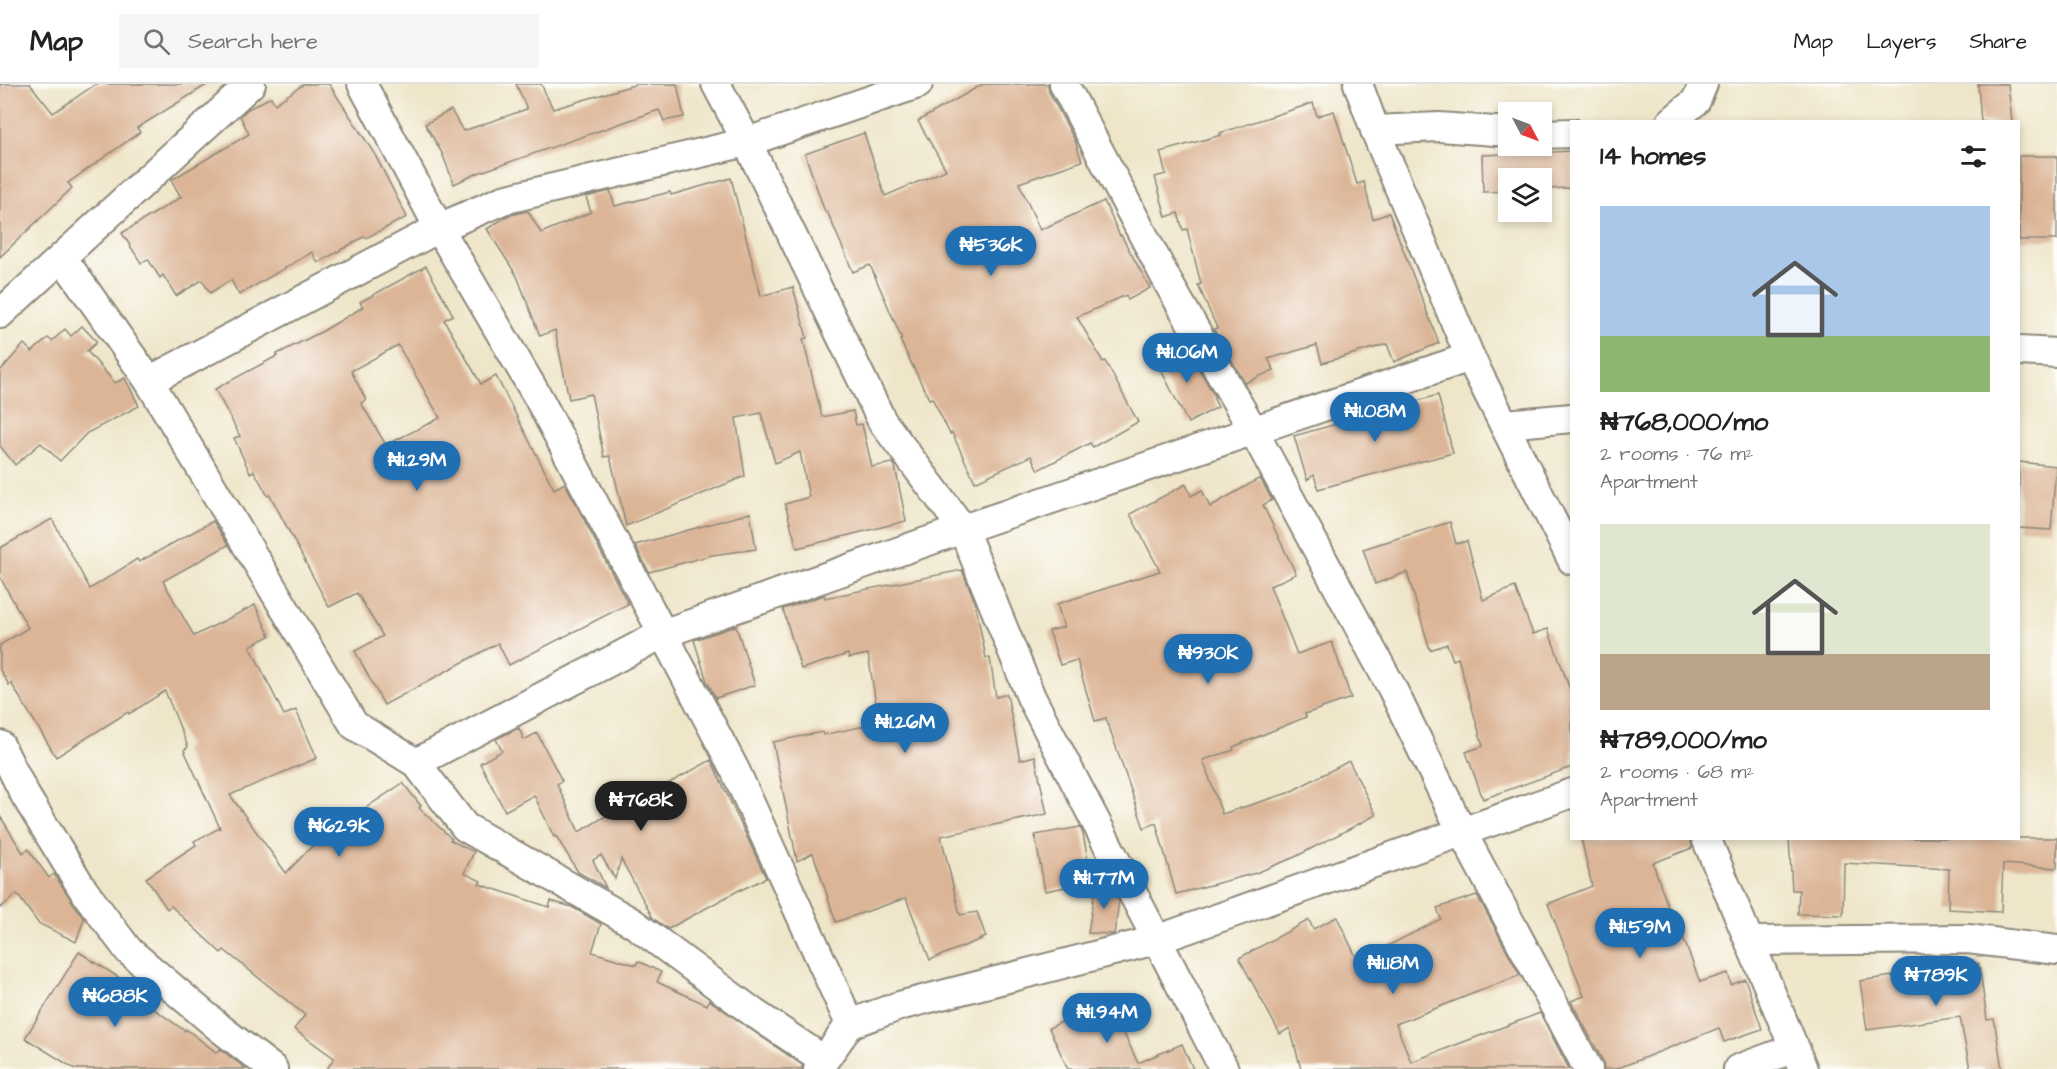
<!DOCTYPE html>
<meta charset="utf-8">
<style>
:root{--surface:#fff;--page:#f6f6f6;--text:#222;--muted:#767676;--line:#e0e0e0;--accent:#1f6fb2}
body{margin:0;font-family:"Architects Daughter",sans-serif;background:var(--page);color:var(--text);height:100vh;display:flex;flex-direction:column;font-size:22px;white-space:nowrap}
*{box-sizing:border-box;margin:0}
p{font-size:20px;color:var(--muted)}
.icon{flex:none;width:33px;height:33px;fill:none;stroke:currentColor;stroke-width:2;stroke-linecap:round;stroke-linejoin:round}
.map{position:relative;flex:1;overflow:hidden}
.panel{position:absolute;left:1570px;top:36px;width:450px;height:720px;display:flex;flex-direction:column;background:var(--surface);border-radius:0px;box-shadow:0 3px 9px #0003}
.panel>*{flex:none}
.needle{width:39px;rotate:131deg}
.buttons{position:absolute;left:1498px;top:18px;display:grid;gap:12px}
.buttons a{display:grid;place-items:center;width:54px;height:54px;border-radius:0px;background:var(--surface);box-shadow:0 3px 9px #0003;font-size:30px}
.price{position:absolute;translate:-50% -51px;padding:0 14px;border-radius:21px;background:var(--accent);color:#fff;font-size:20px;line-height:39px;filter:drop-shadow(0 2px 3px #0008)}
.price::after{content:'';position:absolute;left:50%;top:36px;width:18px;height:14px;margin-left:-9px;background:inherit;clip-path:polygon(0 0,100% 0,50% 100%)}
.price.on{background:#222;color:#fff}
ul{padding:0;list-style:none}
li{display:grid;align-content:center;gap:12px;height:318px;padding:0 30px}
li span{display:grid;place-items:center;height:186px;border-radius:0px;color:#555}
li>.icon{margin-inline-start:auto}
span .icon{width:108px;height:108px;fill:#fffc;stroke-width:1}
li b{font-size:26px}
h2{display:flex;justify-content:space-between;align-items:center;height:72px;padding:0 30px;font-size:26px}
header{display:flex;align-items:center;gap:36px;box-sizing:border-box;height:84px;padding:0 30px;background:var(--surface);border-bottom:2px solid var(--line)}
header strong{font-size:28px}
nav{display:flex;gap:33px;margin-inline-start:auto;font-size:21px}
.search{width:420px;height:54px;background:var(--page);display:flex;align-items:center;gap:15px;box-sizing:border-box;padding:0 21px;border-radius:0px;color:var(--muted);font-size:22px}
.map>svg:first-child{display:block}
.building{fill:#dcb597;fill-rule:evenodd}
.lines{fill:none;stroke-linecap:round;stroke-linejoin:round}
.minor-casing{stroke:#8d887a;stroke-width:32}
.minor{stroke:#fff;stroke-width:28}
</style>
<header>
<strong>Map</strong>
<div class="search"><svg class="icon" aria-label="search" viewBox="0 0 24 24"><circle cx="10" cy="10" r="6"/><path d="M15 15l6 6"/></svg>Search here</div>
<nav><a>Map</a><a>Layers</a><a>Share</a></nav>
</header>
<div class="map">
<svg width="2057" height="985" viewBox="0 0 2057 985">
<rect width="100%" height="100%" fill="#fdfcf7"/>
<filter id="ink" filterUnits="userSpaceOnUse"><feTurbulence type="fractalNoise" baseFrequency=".0167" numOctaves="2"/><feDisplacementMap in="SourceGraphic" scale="12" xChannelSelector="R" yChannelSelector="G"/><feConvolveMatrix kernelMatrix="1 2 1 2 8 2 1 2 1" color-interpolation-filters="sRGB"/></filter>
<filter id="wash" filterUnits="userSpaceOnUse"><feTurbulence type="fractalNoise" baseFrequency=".008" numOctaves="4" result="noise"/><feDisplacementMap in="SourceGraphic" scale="24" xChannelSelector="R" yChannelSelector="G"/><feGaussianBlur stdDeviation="1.35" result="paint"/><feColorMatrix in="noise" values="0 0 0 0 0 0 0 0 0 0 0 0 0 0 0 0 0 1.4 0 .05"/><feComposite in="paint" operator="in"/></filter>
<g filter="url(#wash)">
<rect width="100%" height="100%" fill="#efe6ca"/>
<g id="blocks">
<g class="building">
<polygon points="0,0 30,0 53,29 96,0 208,0 137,44 140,48 68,99 72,104 0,173"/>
<polygon points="304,0 329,0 374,69 407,133 366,154 365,152 318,179 312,168 239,211 231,196 210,209 202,196 176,212 163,191 160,194 148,175 141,179 122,149 181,113 171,96 249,50 240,32 248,25 271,13 275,20"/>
<polygon points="516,0 541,0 553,25 637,0 677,0 684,33 664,37 659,26 478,89 454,100 442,69 425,40 451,26 463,47 527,25"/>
<polygon points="983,0 1048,0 1049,8 1075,57 1082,77 1019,99 1040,146 1104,117 1120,152 1121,151 1150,204 1128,216 1126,211 1077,233 1103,278 1105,277 1138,338 1093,363 1090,359 1038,386 1031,372 975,398 952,349 950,350 932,314 929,315 900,256 902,255 870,181 853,188 827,127 825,128 805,70 864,49 885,112 946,86 918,37"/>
<polygon points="1978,0 2008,0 2012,38 1981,38"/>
<polygon points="1313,19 1317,32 1334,27 1357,100 1364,98 1373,135 1389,129 1439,259 1394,278 1387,260 1322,279 1317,261 1268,275 1274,286 1245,299 1214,245 1217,244 1198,201 1201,200 1187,145 1183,146 1178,129 1166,133 1155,93 1166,90 1160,68 1221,51 1220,49"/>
<polygon points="1572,67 1572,104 1542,105 1542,94 1509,94 1509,107 1483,108 1482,71"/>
<rect x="2019" y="72" width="38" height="84"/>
<polygon points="731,94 761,212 793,203 807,254 803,255 822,333 853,327 856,341 862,340 872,383 893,379 895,382 906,437 797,464 785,420 809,413 800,368 775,379 761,329 736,334 745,392 626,442 610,372 604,373 591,310 569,315 555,246 540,252 517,192 487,145 507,132 528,127 541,149 591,128 586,113 610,107 615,122 670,108 671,111"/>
<path d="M 426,182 L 453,231 L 444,236 L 481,300 L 496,292 L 554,405 L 565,399 L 628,520 L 509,581 L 498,559 L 384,621 L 355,567 L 383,552 L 357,509 L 329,523 L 270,411 L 268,412 L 254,387 L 250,389 L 234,354 L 240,352 L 215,305 L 277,272 L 277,270 L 323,247 L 363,223 L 360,218 ZM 398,261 L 440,334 L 386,361 L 361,319 L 366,316 L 351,287 Z"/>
<polygon points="82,242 97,258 87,267 115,299 125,294 139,322 87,349 60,377 41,359 15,381 0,362 0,287 24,260 32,268 48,254 52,257 65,245 71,252"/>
<polygon points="1185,261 1215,313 1213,313 1218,323 1188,339 1156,276"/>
<polygon points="1438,311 1453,369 1318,405 1314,391 1307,396 1294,352"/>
<polygon points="2019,378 2056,382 2051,446 2019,444"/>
<polygon points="1260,394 1272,416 1263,421 1296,490 1270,502 1297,570 1332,558 1351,614 1305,630 1306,633 1233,663 1234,666 1203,676 1222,730 1288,709 1349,677 1376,731 1295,773 1256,789 1176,810 1156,739 1144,744 1106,634 1095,637 1077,576 1060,581 1049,547 1064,543 1057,520 1160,487 1130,430 1186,400 1191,412 1202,406 1210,423"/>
<polygon points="750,429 756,465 712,471 649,488 635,461"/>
<polygon points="52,435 90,505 137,475 139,478 213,437 228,461 163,497 194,552 255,521 270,552 250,562 284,631 296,626 317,674 230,711 286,789 319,755 403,699 421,722 419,724 452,755 450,756 474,768 464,789 481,797 479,800 549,823 551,817 572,823 601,840 592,868 636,881 638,877 661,888 657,898 707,921 709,916 802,981 802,985 327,985 334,974 294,945 305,931 224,866 221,869 171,822 167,825 146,794 196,761 194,757 220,744 184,666 188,663 165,607 129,630 128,628 56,673 11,599 9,601 0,586 0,561 28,544 0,493 0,464"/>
<polygon points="1450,438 1456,460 1467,457 1483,516 1515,503 1533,550 1548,545 1572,611 1572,683 1483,715 1466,668 1483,662 1458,574 1453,576 1447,560 1430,566 1407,488 1375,500 1363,465"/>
<polygon points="962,486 975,518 986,574 990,574 996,613 1007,610 1020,676 1035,672 1047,730 941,752 960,831 977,828 986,853 930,876 906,814 836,838 813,769 797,777 773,658 822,648 823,651 879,639 868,570 849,574 848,570 801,585 783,525 824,511 825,514"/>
<polygon points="736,542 755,601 716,614 707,597 694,556"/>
<polygon points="519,644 524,656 537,649 562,697 557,700 579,748 614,727 615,729 711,676 766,794 741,806 741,805 668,845 653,834 621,775 615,795 601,771 593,776 606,804 578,788 556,752 554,753 534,711 505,727 480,679 502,667 496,655"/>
<polygon points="0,732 23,769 28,765 49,794 54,790 84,835 76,858 38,839 17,810 0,824"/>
<polygon points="1080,743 1083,750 1092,798 1045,807 1035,751"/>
<polygon points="1581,754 1690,754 1692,764 1653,779 1671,832 1674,830 1700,898 1728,889 1731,901 1745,895 1762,945 1724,958 1719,944 1616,985 1604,985 1603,977 1571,917 1584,912 1548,820 1592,802"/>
<polygon points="1789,754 2057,754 2057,784 2003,780 2001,828 1948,825 1949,785 1844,779 1843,831 1798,830 1799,806 1792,806"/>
<polygon points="1096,799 1110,800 1119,818 1114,850 1088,849"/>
<polygon points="1477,811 1520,891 1396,940 1411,978 1540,929 1569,985 1301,985 1290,944 1280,950 1239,874 1309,836 1313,845 1337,833 1358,877 1441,835 1437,824"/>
<polygon points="79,868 129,900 126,905 185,947 186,945 217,969 220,965 246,985 75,985 25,954"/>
<polygon points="1979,879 1987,936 1994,935 2002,985 1970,985 1960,933 1867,946 1860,897"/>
<polygon points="1108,916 1138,979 1182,960 1193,985 1068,985 1049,944"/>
</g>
</g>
</g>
<g filter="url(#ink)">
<use href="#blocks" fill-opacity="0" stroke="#8d887a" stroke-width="1.5"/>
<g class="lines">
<defs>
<g id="minor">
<polyline points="362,0 439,144 539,315 735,686 850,940"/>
<polyline points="716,0 747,58 882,337 963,445 1031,613 1224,985"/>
<polyline points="1064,0 1170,202 1253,346 1392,604 1462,748 1588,985"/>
<polyline points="1358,0 1375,46 1470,273 1572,476"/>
<polyline points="1671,38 1696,17 1703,0"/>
<polyline points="1375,46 1439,43 1509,48"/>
<polyline points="1542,50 1572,49"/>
<polyline points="62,173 149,297 354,641 416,679 465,743 633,839 754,929 824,976"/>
<polyline points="0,230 251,0"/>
<polyline points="2019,267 2057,269"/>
<polyline points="149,297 439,144 503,116 747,58 918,0"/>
<polyline points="1504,340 1572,334"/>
<polyline points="0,661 25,711 84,807 129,867 221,945 273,985"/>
<polyline points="416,679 662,550 963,445 1470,273"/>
<polyline points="1706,754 1803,985"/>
<polyline points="1750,857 1968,855 2057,866"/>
<polyline points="818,985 850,940 899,922 1156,856 1572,709"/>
<polyline points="1738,985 1795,964"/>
</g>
</defs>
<use href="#minor" class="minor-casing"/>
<use href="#minor" class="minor"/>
</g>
</g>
</svg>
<div class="buttons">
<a><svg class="needle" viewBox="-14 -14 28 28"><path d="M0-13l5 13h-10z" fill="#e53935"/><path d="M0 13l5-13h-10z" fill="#767676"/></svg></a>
<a><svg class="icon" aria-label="layers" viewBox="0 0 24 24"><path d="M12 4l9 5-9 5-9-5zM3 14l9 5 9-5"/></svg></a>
</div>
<b class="price" style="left:991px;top:193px">₦536K</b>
<b class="price" style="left:1187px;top:300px">₦1.06M</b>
<b class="price" style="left:1375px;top:359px">₦1.08M</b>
<b class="price" style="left:417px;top:408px">₦1.29M</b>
<b class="price" style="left:1208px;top:601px">₦930K</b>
<b class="price" style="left:905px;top:670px">₦1.26M</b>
<b class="price on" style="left:641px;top:748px">₦768K</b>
<b class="price" style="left:339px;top:774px">₦629K</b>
<b class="price" style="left:1104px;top:826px">₦1.77M</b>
<b class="price" style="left:1640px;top:875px">₦1.59M</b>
<b class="price" style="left:1393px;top:911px">₦1.18M</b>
<b class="price" style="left:1936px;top:923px">₦789K</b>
<b class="price" style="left:115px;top:944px">₦688K</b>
<b class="price" style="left:1107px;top:960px">₦1.94M</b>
<section class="panel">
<h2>14 homes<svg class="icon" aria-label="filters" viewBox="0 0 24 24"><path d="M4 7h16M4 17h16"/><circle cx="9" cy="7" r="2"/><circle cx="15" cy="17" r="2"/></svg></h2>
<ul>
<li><span style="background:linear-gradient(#a9c7e8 70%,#8fb573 0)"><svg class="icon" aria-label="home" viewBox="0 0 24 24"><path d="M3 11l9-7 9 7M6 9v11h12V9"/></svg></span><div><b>₦768,000/mo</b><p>2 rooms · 76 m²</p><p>Apartment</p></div></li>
<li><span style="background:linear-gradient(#dfe7d0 70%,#b9a48a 0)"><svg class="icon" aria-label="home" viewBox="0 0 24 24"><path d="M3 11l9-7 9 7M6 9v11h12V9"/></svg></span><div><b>₦789,000/mo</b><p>2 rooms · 68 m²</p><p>Apartment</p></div></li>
</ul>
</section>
</div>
